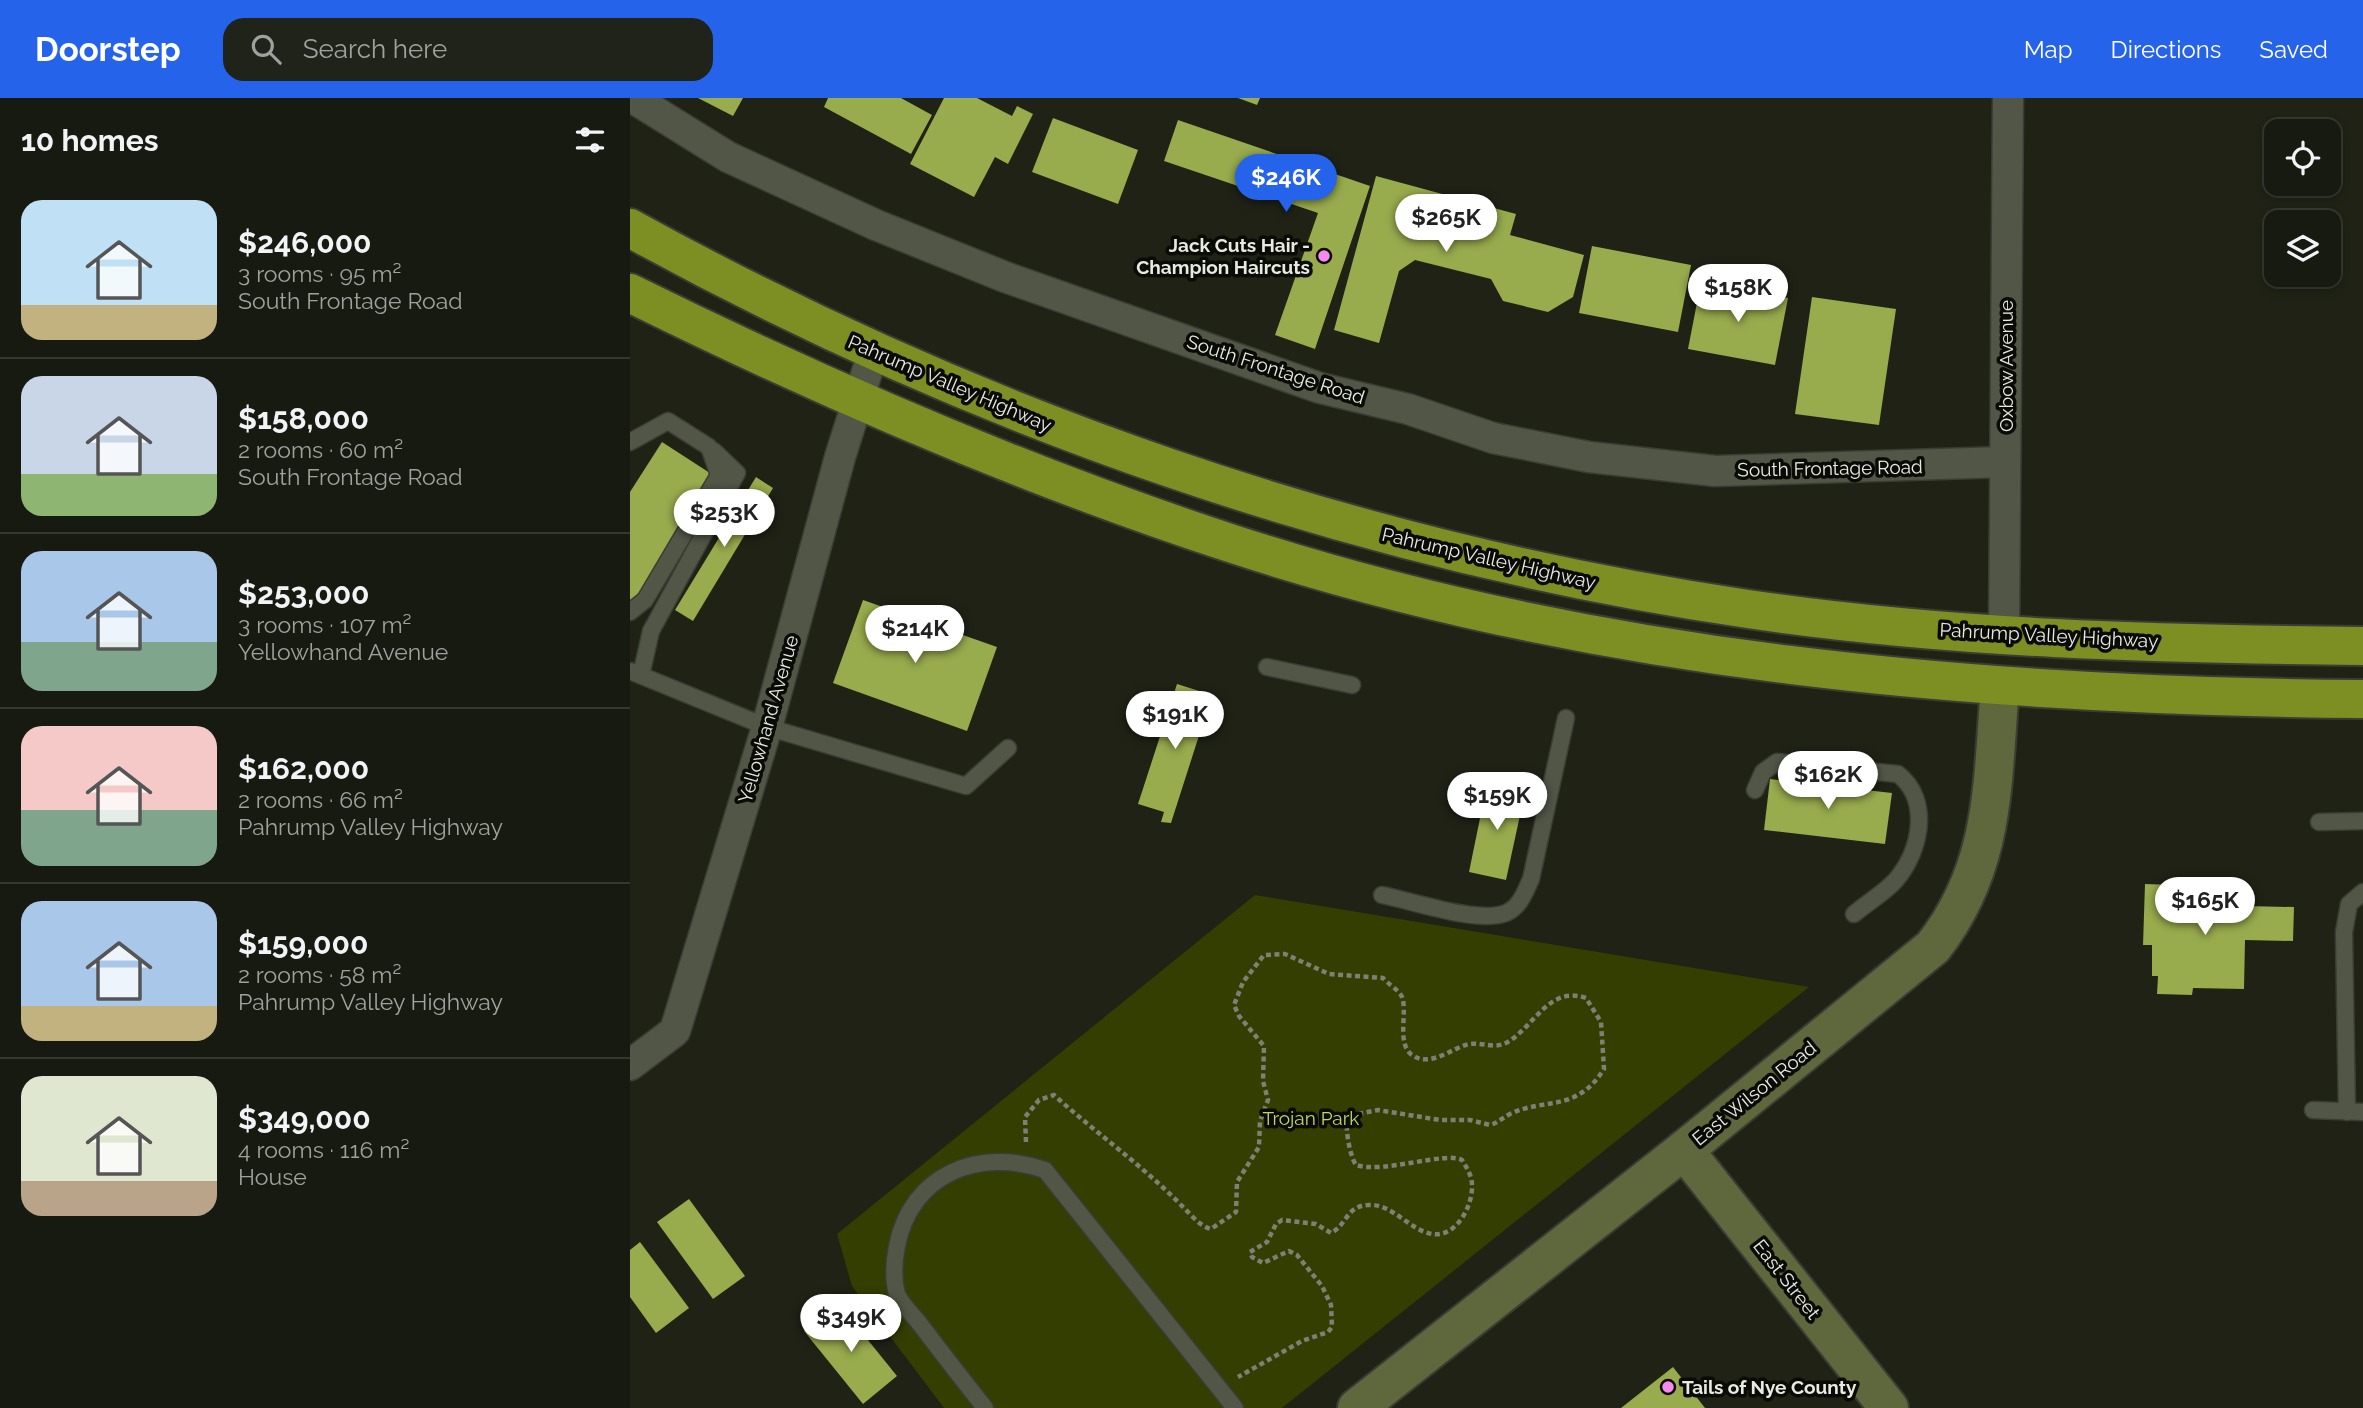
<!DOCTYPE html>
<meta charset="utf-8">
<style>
:root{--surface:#171a10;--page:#202319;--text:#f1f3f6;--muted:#9ea19f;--line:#363830;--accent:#2563eb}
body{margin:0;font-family:Raleway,sans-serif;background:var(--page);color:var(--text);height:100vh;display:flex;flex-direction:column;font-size:26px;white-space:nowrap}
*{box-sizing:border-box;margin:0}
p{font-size:23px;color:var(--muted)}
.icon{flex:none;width:38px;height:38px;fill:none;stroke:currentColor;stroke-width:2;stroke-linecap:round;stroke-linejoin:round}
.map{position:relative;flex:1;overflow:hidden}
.details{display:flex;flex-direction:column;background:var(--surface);width:630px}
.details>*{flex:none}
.fabs{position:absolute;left:1634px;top:21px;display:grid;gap:14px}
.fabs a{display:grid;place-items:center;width:77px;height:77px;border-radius:14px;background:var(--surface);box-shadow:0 4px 10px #0003,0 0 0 2px var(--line);font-size:35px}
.price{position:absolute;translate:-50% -60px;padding:0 16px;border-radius:24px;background:#fff;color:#222;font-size:23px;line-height:46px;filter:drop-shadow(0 2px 4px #0008)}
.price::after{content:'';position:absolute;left:50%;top:42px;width:21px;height:16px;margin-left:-10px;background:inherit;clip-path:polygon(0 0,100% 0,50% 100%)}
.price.active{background:var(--accent);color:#fff}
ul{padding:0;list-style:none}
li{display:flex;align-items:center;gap:21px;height:175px;padding:0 21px}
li+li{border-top:2px solid var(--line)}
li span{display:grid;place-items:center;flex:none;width:196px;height:140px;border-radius:21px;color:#555}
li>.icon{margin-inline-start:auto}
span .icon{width:84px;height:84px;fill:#fffc;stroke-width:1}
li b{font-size:30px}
h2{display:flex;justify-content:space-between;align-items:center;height:84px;padding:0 21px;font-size:30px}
header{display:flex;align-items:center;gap:42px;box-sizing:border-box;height:98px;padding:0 35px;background:var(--accent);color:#fff}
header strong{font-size:33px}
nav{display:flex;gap:38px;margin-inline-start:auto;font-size:24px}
.search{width:490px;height:63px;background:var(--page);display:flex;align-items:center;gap:18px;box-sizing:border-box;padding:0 24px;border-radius:21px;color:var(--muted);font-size:26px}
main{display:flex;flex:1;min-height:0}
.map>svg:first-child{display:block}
.green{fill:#343e00}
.building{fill:#98ab4d}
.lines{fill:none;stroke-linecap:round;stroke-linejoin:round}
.lane-casing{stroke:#3a3d33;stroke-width:19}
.street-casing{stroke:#3a3d33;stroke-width:33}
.secondary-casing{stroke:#3a3d33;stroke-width:42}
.highway-casing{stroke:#3a3d33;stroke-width:42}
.path{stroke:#7d8075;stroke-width:4.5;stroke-dasharray:5 3.5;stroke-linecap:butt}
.lane{stroke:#525647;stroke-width:16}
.street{stroke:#525647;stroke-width:30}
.secondary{stroke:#5f673c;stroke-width:38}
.highway{stroke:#7d8f23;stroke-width:38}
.poi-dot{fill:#f589ef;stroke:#0a0b06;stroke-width:2.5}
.labels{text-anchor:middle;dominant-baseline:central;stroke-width:7;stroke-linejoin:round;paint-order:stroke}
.poi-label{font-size:19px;font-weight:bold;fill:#e7eae1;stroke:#0a0b06;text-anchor:end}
.street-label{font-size:19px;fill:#e7eae1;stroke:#0a0b06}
.park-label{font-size:19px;fill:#bfd75b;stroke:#0a0b06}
</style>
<header>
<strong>Doorstep</strong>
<div class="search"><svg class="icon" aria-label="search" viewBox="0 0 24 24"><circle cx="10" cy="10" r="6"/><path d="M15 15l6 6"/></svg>Search here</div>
<nav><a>Map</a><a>Directions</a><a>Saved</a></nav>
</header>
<main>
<section class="details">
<h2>10 homes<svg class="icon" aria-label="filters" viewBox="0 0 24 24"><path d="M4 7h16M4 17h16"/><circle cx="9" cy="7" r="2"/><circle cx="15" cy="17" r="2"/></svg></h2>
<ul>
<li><span style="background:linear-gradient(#bfe0f5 75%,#c2b280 0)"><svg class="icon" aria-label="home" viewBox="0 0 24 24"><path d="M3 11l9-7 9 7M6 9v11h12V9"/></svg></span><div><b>$246,000</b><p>3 rooms · 95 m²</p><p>South Frontage Road</p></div></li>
<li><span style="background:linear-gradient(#c9d6e8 70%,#8fb573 0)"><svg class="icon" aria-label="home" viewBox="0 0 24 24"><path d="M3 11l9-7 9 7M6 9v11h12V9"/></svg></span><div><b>$158,000</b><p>2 rooms · 60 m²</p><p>South Frontage Road</p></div></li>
<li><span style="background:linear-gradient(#a9c7e8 65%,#7fa58c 0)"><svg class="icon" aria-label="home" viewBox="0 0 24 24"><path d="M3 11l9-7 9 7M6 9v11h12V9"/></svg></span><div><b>$253,000</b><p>3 rooms · 107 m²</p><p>Yellowhand Avenue</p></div></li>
<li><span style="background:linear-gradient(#f6c9c9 60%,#7fa58c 0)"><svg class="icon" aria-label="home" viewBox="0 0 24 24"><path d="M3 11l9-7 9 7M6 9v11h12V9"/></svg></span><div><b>$162,000</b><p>2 rooms · 66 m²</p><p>Pahrump Valley Highway</p></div></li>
<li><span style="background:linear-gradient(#a9c7e8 75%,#c2b280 0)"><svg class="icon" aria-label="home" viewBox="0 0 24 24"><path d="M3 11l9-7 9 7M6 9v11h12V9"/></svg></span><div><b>$159,000</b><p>2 rooms · 58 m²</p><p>Pahrump Valley Highway</p></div></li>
<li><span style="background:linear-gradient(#dfe7d0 75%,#b9a48a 0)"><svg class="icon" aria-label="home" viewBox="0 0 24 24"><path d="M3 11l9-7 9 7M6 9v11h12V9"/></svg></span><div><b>$349,000</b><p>4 rooms · 116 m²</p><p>House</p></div></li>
</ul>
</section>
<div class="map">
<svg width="1733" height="1310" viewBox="0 0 1733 1310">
<rect width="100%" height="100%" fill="#1f2215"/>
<polygon class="green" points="625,797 1179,889 652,1310 314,1310 222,1188 207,1136"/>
<g class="building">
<polygon points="68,0 113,0 103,18"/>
<polygon points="198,0 271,0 302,17 281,56 194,9"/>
<polygon points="314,0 347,0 382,18 387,8 403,16 378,66 365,59 344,99 280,66"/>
<polygon points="608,0 630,0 627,7"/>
<polygon points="423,20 508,52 488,106 402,74"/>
<polygon points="548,22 740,88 685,251 645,237 688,115 534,63"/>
<polygon points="746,78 886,116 880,137 954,157 943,199 918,214 873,203 861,181 785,162 769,173 749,245 704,232"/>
<polygon points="962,148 1061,167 1048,234 949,215"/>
<polygon points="1071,184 1158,200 1145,267 1058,251"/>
<polygon points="1182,199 1266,211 1249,327 1165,316"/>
<polygon points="32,344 83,377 3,506 0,506 0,394"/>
<polygon points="126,379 143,390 63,523 45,512"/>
<polygon points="233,502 367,549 337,633 203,585"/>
<polygon points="547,586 582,597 541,725 531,724 534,714 508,706"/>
<polygon points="1140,681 1262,695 1255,746 1134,732"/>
<polygon points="857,686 895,694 876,782 839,774"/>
<polygon points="1515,786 1575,788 1575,805 1593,805 1592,799 1616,800 1615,808 1664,809 1663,843 1615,842 1614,891 1563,890 1562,897 1527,896 1528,878 1522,878 1522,847 1513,847"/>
<polygon points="59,1101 115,1178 83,1201 27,1124"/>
<polygon points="10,1144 59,1210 26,1235 0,1199 0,1152"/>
<polygon points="208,1205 267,1278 233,1306 174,1233"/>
<polygon points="1043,1269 1075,1310 991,1310"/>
</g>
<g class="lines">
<defs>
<g id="lane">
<polyline points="0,344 38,323 79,349 89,377 15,502 0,514"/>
<polyline points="637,569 722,587"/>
<polyline points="0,573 137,629 336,688 378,650"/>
<polyline points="11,577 21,533 107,375 84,353"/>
<path d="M 1125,692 L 1133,674 L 1147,664 L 1268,676 C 1301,702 1291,752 1266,782 C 1254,795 1237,805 1224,816"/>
<polyline points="1689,724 1733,723"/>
<path d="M 752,797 C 783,803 848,826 876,815 C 890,809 895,794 901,781 L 936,620"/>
<polyline points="1683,1012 1733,1014"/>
<polyline points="1717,1014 1714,834 1719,806 1733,794"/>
<path d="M 355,1310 C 333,1282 311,1254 290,1226 C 283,1217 271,1206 267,1196 C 263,1181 264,1163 267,1148 C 281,1076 349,1049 415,1072 L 605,1310"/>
</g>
<g id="street">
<polyline points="3,0 98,59 246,127 375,179 690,290 778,311 863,340 959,359 1085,373 1375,364"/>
<polyline points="1374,536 1378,0"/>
<polyline points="0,967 45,933 137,629 210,359 243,255"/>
</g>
<g id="secondary">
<polyline points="1054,1052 1259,1310"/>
<path d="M 727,1310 L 1054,1052 L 1303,849 C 1366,768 1362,686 1370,588"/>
</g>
<g id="highway">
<path d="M 0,130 C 347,322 726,453 1118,511 C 1321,541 1528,546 1733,548"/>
<path d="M 0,195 C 196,292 392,377 600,445 C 965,565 1351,598 1733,601"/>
</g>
</defs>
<use href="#lane" class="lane-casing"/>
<use href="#street" class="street-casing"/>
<use href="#secondary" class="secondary-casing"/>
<use href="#highway" class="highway-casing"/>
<path class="path" d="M 396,1044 L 395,1019 L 409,1002 L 424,997 C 466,1035 512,1067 552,1108 C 561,1116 569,1128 581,1131 L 606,1114 L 607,1084 L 629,1049 L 630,1023 L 638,1002 L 633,983 L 634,948 L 609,918 L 604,907 L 613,884 L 634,857 L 655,856 L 699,876 L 753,880 C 758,886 769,892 772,899 C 778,915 766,945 782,957 C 800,970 822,950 839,946 C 852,944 863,951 876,945 C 904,930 918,887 956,900 L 971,924 L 974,971 C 946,1015 916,999 880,1016 C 872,1020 868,1025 860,1027 L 840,1022 L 810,1022 L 748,1012 L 718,1018 C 714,1027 720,1059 726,1067 C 753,1076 816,1053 832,1062 C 837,1070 842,1078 842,1087 C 843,1108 826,1140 802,1136 C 779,1132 762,1105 738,1107 C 716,1108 717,1127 701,1135 L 686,1126 L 652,1122 L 646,1126 L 637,1144 L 620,1154 L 622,1159 L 633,1165 L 659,1153 L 667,1157 L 692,1188 L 701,1207 L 702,1229 L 698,1234 L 672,1243 L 608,1279"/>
<use href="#lane" class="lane"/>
<use href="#street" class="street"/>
<use href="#secondary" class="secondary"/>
<use href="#highway" class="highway"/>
</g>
<g class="poi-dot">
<circle cx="694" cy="158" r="7"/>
<circle cx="1038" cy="1289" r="7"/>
</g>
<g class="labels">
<g class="poi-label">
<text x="680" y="147">Jack Cuts Hair -<tspan x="680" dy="22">Champion Haircuts</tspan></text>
<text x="1052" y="1289" text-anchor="start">Tails of Nye County</text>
</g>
<g class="street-label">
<text transform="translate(1376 268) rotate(-90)">Oxbow Avenue</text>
<text transform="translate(646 271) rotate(18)">South Frontage Road</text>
<text transform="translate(320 285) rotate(23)">Pahrump Valley Highway</text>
<text transform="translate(1200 370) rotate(-1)">South Frontage Road</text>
<text transform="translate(859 460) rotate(13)">Pahrump Valley Highway</text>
<text transform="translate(1419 537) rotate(3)">Pahrump Valley Highway</text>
<text transform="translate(138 621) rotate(-74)">Yellowhand Avenue</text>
<text transform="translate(1124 995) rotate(-39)">East Wilson Road</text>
<text transform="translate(1157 1181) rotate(52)">East Street</text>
</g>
<g class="park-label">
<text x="681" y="1020">Trojan Park</text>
</g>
</g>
</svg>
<div class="fabs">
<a><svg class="icon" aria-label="locate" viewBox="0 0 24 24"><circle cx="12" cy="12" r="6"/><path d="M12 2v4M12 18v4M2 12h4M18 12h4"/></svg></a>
<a><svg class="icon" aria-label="layers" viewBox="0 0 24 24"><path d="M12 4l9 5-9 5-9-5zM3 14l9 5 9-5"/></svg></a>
</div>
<b class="price active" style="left:656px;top:116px">$246K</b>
<b class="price" style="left:816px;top:156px">$265K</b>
<b class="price" style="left:1108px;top:226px">$158K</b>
<b class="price" style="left:94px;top:451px">$253K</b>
<b class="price" style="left:285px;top:567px">$214K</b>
<b class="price" style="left:545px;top:653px">$191K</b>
<b class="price" style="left:1198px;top:713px">$162K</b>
<b class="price" style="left:867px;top:734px">$159K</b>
<b class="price" style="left:1575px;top:839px">$165K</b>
<b class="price" style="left:221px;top:1256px">$349K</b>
</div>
</main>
